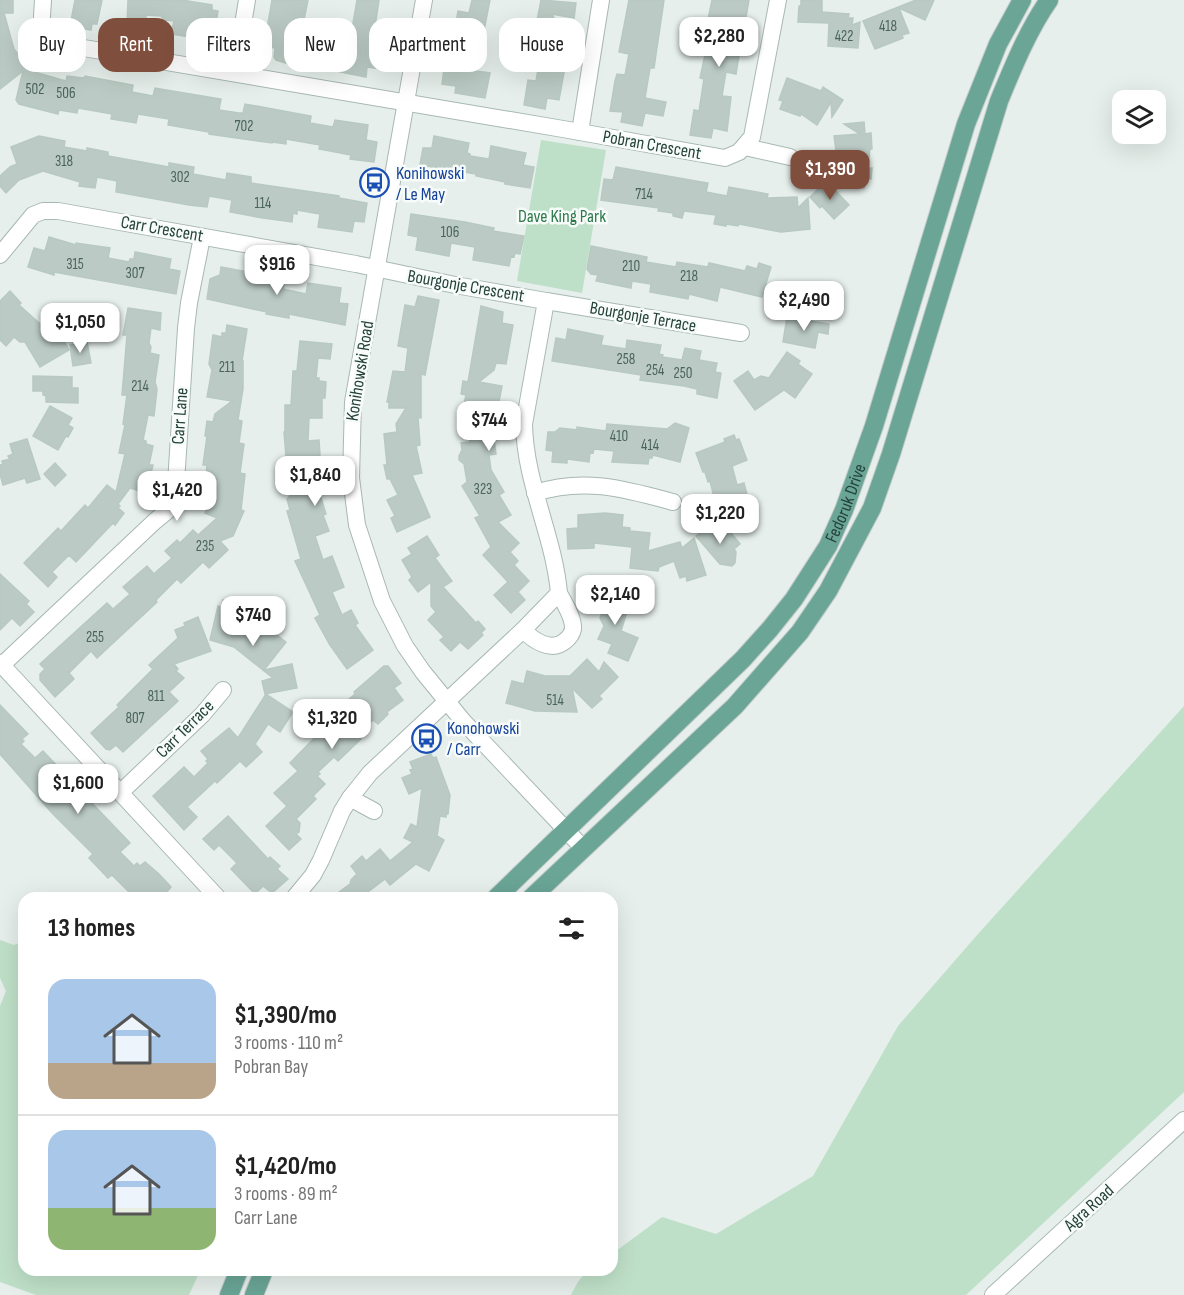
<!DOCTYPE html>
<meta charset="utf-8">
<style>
:root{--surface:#fff;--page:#f6f6f6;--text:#222;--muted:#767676;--line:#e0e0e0;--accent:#804e3d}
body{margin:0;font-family:"Sofia Sans Condensed",sans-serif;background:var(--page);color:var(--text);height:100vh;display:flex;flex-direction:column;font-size:22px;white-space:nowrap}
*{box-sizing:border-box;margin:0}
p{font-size:20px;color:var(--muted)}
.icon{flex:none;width:33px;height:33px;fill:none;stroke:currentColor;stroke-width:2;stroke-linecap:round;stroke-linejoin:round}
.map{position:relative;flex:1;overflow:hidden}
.details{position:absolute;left:18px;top:892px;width:600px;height:384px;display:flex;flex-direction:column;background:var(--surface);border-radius:18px;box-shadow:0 6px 24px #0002}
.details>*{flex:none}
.top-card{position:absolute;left:18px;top:18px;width:600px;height:54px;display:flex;gap:12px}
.buttons{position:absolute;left:1112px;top:90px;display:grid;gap:12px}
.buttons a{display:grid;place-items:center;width:54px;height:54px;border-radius:12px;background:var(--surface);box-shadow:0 6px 24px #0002;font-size:30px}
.price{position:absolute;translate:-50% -51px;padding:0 14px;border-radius:12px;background:#fff;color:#222;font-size:20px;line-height:39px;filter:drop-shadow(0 2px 3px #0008)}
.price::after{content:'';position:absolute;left:50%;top:36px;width:18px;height:14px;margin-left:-9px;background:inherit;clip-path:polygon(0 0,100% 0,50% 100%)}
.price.active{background:var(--accent);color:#fff}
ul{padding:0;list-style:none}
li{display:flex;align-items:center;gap:18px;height:150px;padding:0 30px}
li+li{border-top:2px solid var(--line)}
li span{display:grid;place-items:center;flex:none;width:168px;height:120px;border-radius:18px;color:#555}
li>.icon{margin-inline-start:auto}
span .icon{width:72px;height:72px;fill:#fffc;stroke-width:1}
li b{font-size:26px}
h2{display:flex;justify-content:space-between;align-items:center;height:72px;padding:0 30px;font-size:26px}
.tag{padding:0 21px;border-radius:18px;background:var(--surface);box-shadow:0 6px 24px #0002;font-size:21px;line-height:54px}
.tag.active{background:var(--accent);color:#fff}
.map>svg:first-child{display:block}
.green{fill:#bfe0c8}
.building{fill:#bbcac4;stroke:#b8c9c2;stroke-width:1.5}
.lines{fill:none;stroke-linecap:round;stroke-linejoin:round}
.minor-casing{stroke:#a8b8b2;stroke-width:18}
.major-casing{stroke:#c2cac8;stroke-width:20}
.minor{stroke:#fff;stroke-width:16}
.major{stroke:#6aa596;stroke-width:18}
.labels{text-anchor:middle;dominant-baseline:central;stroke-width:5;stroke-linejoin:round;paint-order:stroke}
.number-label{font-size:15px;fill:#4a645c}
.street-label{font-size:18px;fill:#24423a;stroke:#f7fbf9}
.transit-label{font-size:18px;fill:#164399;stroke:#f7fbf9;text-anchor:start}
.park-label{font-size:18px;fill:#2d7a4b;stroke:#f7fbf9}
</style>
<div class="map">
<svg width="1184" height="1295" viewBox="0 0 1184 1295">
<rect width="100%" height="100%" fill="#e6efeb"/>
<g class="green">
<polygon points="541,140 606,150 582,293 517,281"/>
<path d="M 1184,706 L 1184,1092 L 966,1295 L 571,1295 C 583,1271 586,1270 612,1270 L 612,1254 L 662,1217 L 716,1234 L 813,1176 L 898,1026 L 978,934 Z"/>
<polygon points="0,940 14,945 24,941 24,1270 200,1271 189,1295 36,1295 0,1282 0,1006 6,991 0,978"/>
</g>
<g class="building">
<polygon points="0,0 13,0 13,13 4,13 14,49 31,71 66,81 67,76 84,78 85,76 133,85 132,92 153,96 155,88 221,99 219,110 239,113 243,113 245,104 311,116 310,123 333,127 335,120 368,125 366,140 377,142 374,162 350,159 351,155 319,149 320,145 286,139 286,144 272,142 272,143 209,134 209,132 168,125 169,119 138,114 136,123 111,119 112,114 78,108 77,113 59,110 58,114 19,104 16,100 23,71 0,89"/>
<polygon points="75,0 102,0 97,24 92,24 91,30 70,26"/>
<polygon points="128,0 182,0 212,5 212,10 218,11 215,30 209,29 207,40 171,34 174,21 164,20 161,16 146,15 146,19 143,19 142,28 127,27"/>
<polygon points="272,0 308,0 297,54 306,56 292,65 276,60 274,57 275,48 264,46"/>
<polygon points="357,0 379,0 374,33 385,35 380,69 367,67 366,77 340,72 343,52 348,52"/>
<polygon points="472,0 490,0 476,71 490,73 485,98 455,93 456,86 442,84 444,69 447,69 451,50 461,52 466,25 456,23 458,11 469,13"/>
<polygon points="541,0 576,3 574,18 552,14 560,30 559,38 570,40 559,100 547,98 545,109 524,105 528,80 536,81 541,51 537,50 542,22 537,21"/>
<polygon points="629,0 664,0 654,68 650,68 645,98 666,102 663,116 645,113 642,126 621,122 623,112 610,111 615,81 617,74 625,75 629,54 619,52"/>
<polygon points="712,0 749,0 745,23 734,21 730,41 741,43 736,74 726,72 722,96 731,97 727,131 713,128 711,138 690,135 694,110 699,111 704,79 700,78 705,55 710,56 715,25 707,24"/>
<polygon points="801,0 822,0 822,12 849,14 848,18 853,18 852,25 860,22 858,48 828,46 829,23 798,22 799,6 801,6"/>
<polygon points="916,0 934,0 925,20 899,8 909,33 902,35 903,38 875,49 863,21"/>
<polygon points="787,78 821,91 823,87 843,100 832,117 831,102 817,125 801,114 800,116 780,109 783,101 779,100"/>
<polygon points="864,122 865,134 871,133 872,149 870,149 868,168 872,168 871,179 866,178 864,188 833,183 837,158 834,136 860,134 844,124"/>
<polygon points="39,136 65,141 64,147 87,151 87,148 108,152 108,156 169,167 169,163 194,167 193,174 226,180 227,173 251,177 251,183 339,196 339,198 367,203 364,222 354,221 352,232 318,227 320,214 297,210 297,214 293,213 292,222 263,218 230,212 232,200 209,196 207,207 189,205 116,192 117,181 97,177 95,188 79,186 80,182 43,171 19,180 6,193 0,186 0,176 10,167 17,164 11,147"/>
<polygon points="434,136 469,143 467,153 470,154 470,156 489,159 491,146 526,153 523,165 534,167 530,188 505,184 505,182 476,176 476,174 420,165 423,148 432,148"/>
<polygon points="616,167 708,183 706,192 727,196 729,187 768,194 767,198 797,197 798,208 808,198 810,229 781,232 739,224 738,226 726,224 726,226 714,224 716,215 684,211 682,218 673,216 673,213 658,211 659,208 601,200 604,179 613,180"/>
<polygon points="822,185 831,195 832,187 849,205 834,219 822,206 820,208 810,197"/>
<polygon points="411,214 465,222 494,228 493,231 524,236 520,254 515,253 514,257 511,256 509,266 473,260 475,247 451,243 449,256 416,250 418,237 408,235"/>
<polygon points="49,237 76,245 76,243 110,248 108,258 129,262 130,259 134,259 135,252 171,259 169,269 180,271 176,294 54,272 54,275 28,267 34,248 45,251"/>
<polygon points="591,246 647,257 646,262 676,267 677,262 708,267 709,263 745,271 747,266 757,269 759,263 771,267 762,297 720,287 717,301 689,294 688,299 650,292 651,284 632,281 631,288 596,281 598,275 591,274 587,269"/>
<polygon points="221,267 285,279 283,289 306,294 308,283 341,288 339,303 348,304 345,325 289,314 289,318 266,314 267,312 207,299 210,279 220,275"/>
<polygon points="798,287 806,305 788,313 789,305 775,312 769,297"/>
<polygon points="10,291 21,303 19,305 47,330 55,325 69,350 40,367 25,342 20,342 14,337 6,346 0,340 0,301"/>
<polygon points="418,296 439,300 425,375 421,374 421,418 418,417 420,445 416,446 422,473 412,475 430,517 397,532 391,518 395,516 387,500 398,495 390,479 387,479 384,465 387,465 384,434 397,432 396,424 406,408 389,408 389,402 387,402 393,371 405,372 408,348 398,346 405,305 415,307"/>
<polygon points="481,306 503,312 502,323 513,325 506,364 496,363 494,370 479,382 502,386 493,433 496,454 489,455 491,470 504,492 499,495 511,515 498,522 519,543 510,552 518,561 514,565 529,581 518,592 525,600 511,613 494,595 508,582 483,555 491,547 475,518 480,516 462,486 467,482 464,464 459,460 459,456 462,450 461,443 471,442 459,427 466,395 461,394 463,381 468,382"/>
<polygon points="128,308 161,313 160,330 151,328 149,343 151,347 150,353 159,355 155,382 157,389 154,416 148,415 143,440 146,441 146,444 153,446 149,465 153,465 149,481 146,480 143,492 130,488 118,504 120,506 118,508 124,513 115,525 113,523 76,562 69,555 52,572 57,577 48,587 24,563 58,528 61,531 85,505 88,508 107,485 116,492 125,454 119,453 125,425 123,424 127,395 122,395 127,335 123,335"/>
<polygon points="787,317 829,324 828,334 818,332 815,348 783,342"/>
<polygon points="227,325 247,329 242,361 243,361 243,389 238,420 242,421 239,443 244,444 240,473 245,474 241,510 244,511 233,536 220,541 228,550 209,568 203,562 181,583 177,579 156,600 157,602 97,658 91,651 69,673 74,679 55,697 40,680 40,674 45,669 40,664 107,603 113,609 130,594 123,587 147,566 154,574 157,571 172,558 165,551 177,540 180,543 193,530 198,535 217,518 205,513 216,486 205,485 207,465 203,465 207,436 205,436 207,421 213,422 215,414 232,401 207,397 212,370 209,364 213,335 222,337 222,333 226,333"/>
<polygon points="568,329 603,336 601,345 626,349 627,340 661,345 659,354 663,355 662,357 682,360 685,348 701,351 699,360 717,363 715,372 721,373 717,398 697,394 697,389 684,386 640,380 641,375 552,361 556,338 566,340"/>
<polygon points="300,341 332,344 330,359 318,358 316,378 319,378 319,381 326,382 325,398 322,398 322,418 309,418 308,441 319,440 320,455 317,456 321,474 309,477 314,500 321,498 326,514 323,515 329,531 315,536 323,560 332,556 344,587 332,592 342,615 351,610 358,623 355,625 373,650 347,669 330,645 315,618 320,615 295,561 301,559 287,511 290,510 287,499 293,493 287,469 284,432 285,432 285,405 291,405 293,371 297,371"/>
<polygon points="87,342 91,363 73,366 70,345"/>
<polygon points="787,352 800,361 798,364 812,374 795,398 784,390 755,410 734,381 748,371 754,380 761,376 769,378"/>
<polygon points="33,376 72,377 72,388 78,388 78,403 46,402 46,396 43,395 43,391 33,391"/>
<polygon points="50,406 72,418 68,425 73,428 68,437 66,436 58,450 33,436"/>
<polygon points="675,423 689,428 680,462 653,455 652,458 649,458 648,464 612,462 614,451 594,449 593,453 590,452 589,462 567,459 567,463 552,462 553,451 546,450 548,432 555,432 560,428 577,430 577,427 606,431 607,424 667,429"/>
<polygon points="734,435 736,440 739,439 747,460 732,466 737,485 744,483 750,506 729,512 724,502 716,505 710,481 708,482 705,472 703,472 696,453 725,442 724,439"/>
<polygon points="27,439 40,479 27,483 25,478 3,485 0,474 0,465 3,464 2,461 10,459 8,456 13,454 10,444"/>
<polygon points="55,463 66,475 55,486 44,474"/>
<polygon points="605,513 623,515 622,527 630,528 630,531 650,533 648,551 680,542 682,548 694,538 706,575 687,581 686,576 680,578 674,561 659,567 658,571 630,568 632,547 594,543 594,548 568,549 567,529 578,528 578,515"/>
<polygon points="708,526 717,536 727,528 740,544 734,549 736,552 735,563 732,566 720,564 696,536"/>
<polygon points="427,536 439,555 435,558 452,581 443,587 476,623 478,621 485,629 481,633 483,635 468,649 460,642 451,651 440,640 444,637 428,620 436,612 431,606 431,582 418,592 409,580 412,577 402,560 412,554 408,548"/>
<polygon points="0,574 29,601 26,604 34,612 20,626 12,618 0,630"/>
<polygon points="598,592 630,602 621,631 638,638 628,661 608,653 612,644 598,639 604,626 600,618 603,610 594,607"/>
<polygon points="223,600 235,603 234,610 246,613 242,631 254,641 267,627 286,642 264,670 292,664 297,688 265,694 262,681 273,678 234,647 210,640 218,606 221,607"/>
<polygon points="198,617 211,651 174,664 178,669 176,671 184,678 169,692 178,701 123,752 116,745 110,750 106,749 91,733 119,707 117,705 153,669 149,665 178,638 175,630 185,626 184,623"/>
<polygon points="587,659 599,672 604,662 618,677 599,696 602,699 592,708 572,688 577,712 535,711 506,703 512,681 524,684 527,671 545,676 570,676"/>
<polygon points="384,666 388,666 401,683 394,688 403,700 387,712 388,714 378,724 373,720 357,734 361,739 338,761 334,757 318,772 320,774 317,776 325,784 313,796 316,799 296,819 300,823 299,832 296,834 301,839 289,850 266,826 287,806 274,793 298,771 290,763 329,723 351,704 347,701 355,694 354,692"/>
<polygon points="266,694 293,712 280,732 268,724 255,744 262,752 246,767 240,761 217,783 215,781 187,807 197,817 184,830 153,796 184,767 194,777 208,763 206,761 208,759 201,751 229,728 238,738"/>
<polygon points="0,705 28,734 22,739 24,741 21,744 35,758 43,751 63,772 68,779 60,786 65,791 64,794 75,805 84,796 90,801 130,843 120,852 134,866 137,863 140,866 145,862 159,874 171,887 166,893 171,898 135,898 112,875 108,878 89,858 93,854 52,813 0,754"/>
<polygon points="431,754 433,758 436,757 450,795 448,814 446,814 446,817 440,816 437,836 444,840 429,871 416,864 390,885 385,879 360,898 331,898 350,884 351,880 357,874 351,866 362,856 366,861 380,849 390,861 413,842 404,838 411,824 417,827 422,788 409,794 402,778 412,774 410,770 413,769 410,762"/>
<polygon points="228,816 268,859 270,857 280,866 277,869 288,879 272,893 263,886 255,894 231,869 237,863 219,845 214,850 203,839"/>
</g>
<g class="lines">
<defs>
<g id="minor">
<path d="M 43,0 C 42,22 37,34 60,44 L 563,129 L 725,158 L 739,152 L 752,137 L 778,0"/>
<polyline points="424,0 353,402 351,478 357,525 382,601 405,646 423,672 463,721 583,848"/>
<polyline points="235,73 247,0"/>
<polyline points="580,132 601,0"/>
<polyline points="745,147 790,157"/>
<path d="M 0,255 L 33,215 L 43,211 L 58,211 L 356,264 L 455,285 L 546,301 L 524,424 C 525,483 554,536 559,593 L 523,630 L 370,773 L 350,798 L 342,811 L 321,860 L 313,875 L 294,898"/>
<polyline points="546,301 741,333"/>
<path d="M 535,493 C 584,477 625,489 673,502"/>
<path d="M 523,630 C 533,640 551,653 565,641 C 569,638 572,634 573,629 C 574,618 564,603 559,593"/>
<polyline points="0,663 218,898"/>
<polyline points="2,665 155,521 172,507 175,498 186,328 189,303 202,237"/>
<polyline points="121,792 202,715 223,690"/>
<polyline points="350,798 374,811"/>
<polyline points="993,1295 1184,1120"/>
</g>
<g id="major">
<path id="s1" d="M 496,898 L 743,659 L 770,629 L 794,599 L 828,546 L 844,510 L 874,426 L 966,124 L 998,44 L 1022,0"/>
<path d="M 531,898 L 735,706 L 800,632 L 828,591 L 872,508 L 891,454 L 999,101 C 1013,67 1028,30 1049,0"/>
<polyline points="229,1295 239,1270"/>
<polyline points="254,1295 264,1270"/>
</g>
</defs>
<use href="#minor" class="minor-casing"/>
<use href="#major" class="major-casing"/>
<use href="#minor" class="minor"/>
<use href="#major" class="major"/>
</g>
<defs>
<symbol id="bus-ring" viewBox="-11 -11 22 22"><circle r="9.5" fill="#f7fbf9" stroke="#1a4fb4" stroke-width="1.5"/><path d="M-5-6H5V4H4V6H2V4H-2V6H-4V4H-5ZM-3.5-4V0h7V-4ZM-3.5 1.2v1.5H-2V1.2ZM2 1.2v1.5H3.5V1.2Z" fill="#1a4fb4"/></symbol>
</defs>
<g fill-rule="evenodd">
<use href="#bus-ring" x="358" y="166" width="33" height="33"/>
<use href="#bus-ring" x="410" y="722" width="33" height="33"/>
</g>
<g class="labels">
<g class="number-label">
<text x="888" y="26">418</text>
<text x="844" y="36">422</text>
<text x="35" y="89">502</text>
<text x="66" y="93">506</text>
<text x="244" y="126">702</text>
<text x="64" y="161">318</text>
<text x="180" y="177">302</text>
<text x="644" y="194">714</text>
<text x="263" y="203">114</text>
<text x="450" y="232">106</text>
<text x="75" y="264">315</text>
<text x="631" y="266">210</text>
<text x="135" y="273">307</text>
<text x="689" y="276">218</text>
<text x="626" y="359">258</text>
<text x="227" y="367">211</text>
<text x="655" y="370">254</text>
<text x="683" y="373">250</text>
<text x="140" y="386">214</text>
<text x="619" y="436">410</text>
<text x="650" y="445">414</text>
<text x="483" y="489">323</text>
<text x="205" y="546">235</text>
<text x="95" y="637">255</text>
<text x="156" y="696">811</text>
<text x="555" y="700">514</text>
<text x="135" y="718">807</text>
</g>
<g class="street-label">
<text transform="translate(652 145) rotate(10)">Pobran Crescent</text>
<text transform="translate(162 229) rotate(10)">Carr Crescent</text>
<text transform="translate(466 286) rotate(10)">Bourgonje Crescent</text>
<text transform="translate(643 317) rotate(10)">Bourgonje Terrace</text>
<text transform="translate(360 371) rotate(-81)">Konihowski Road</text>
<text transform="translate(180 416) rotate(-86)">Carr Lane</text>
<text stroke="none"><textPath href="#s1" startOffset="532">Fedoruk Drive</textPath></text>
<text transform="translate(185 729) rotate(-45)">Carr Terrace</text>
<text transform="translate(1089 1208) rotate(-42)">Agra Road</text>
</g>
<g class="transit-label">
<text x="396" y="173">Konihowski<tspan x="396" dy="21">/ Le May</tspan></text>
<text x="447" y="728">Konohowski<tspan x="447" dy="21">/ Carr</tspan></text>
</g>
<g class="park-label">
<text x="562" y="216">Dave King Park</text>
</g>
</g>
</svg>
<div class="buttons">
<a><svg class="icon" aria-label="layers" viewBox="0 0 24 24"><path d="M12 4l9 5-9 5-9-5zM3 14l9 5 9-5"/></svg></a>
</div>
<b class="price" style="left:719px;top:68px">$2,280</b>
<b class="price active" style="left:830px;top:201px">$1,390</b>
<b class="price" style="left:277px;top:296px">$916</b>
<b class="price" style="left:804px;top:332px">$2,490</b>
<b class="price" style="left:80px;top:354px">$1,050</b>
<b class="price" style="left:489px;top:452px">$744</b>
<b class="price" style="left:315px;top:507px">$1,840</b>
<b class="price" style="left:177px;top:522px">$1,420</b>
<b class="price" style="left:720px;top:545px">$1,220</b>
<b class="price" style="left:615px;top:626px">$2,140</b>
<b class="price" style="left:253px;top:647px">$740</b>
<b class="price" style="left:332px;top:750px">$1,320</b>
<b class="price" style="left:78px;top:815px">$1,600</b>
<div class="top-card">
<a class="tag">Buy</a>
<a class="tag active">Rent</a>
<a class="tag">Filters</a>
<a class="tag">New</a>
<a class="tag">Apartment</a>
<a class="tag">House</a>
</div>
<section class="details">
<h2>13 homes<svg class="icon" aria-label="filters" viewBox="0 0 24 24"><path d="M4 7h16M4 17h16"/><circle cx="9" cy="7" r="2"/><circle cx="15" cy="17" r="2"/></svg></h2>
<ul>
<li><span style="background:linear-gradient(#a9c7e8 70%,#b9a48a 0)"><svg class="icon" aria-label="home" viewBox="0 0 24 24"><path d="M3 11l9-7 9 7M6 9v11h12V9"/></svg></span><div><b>$1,390/mo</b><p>3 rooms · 110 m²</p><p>Pobran Bay</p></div></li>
<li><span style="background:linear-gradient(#a9c7e8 65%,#8fb573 0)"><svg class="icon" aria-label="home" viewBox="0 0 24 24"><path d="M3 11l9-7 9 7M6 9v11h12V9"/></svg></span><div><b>$1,420/mo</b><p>3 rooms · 89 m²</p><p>Carr Lane</p></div></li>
</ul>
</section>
</div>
